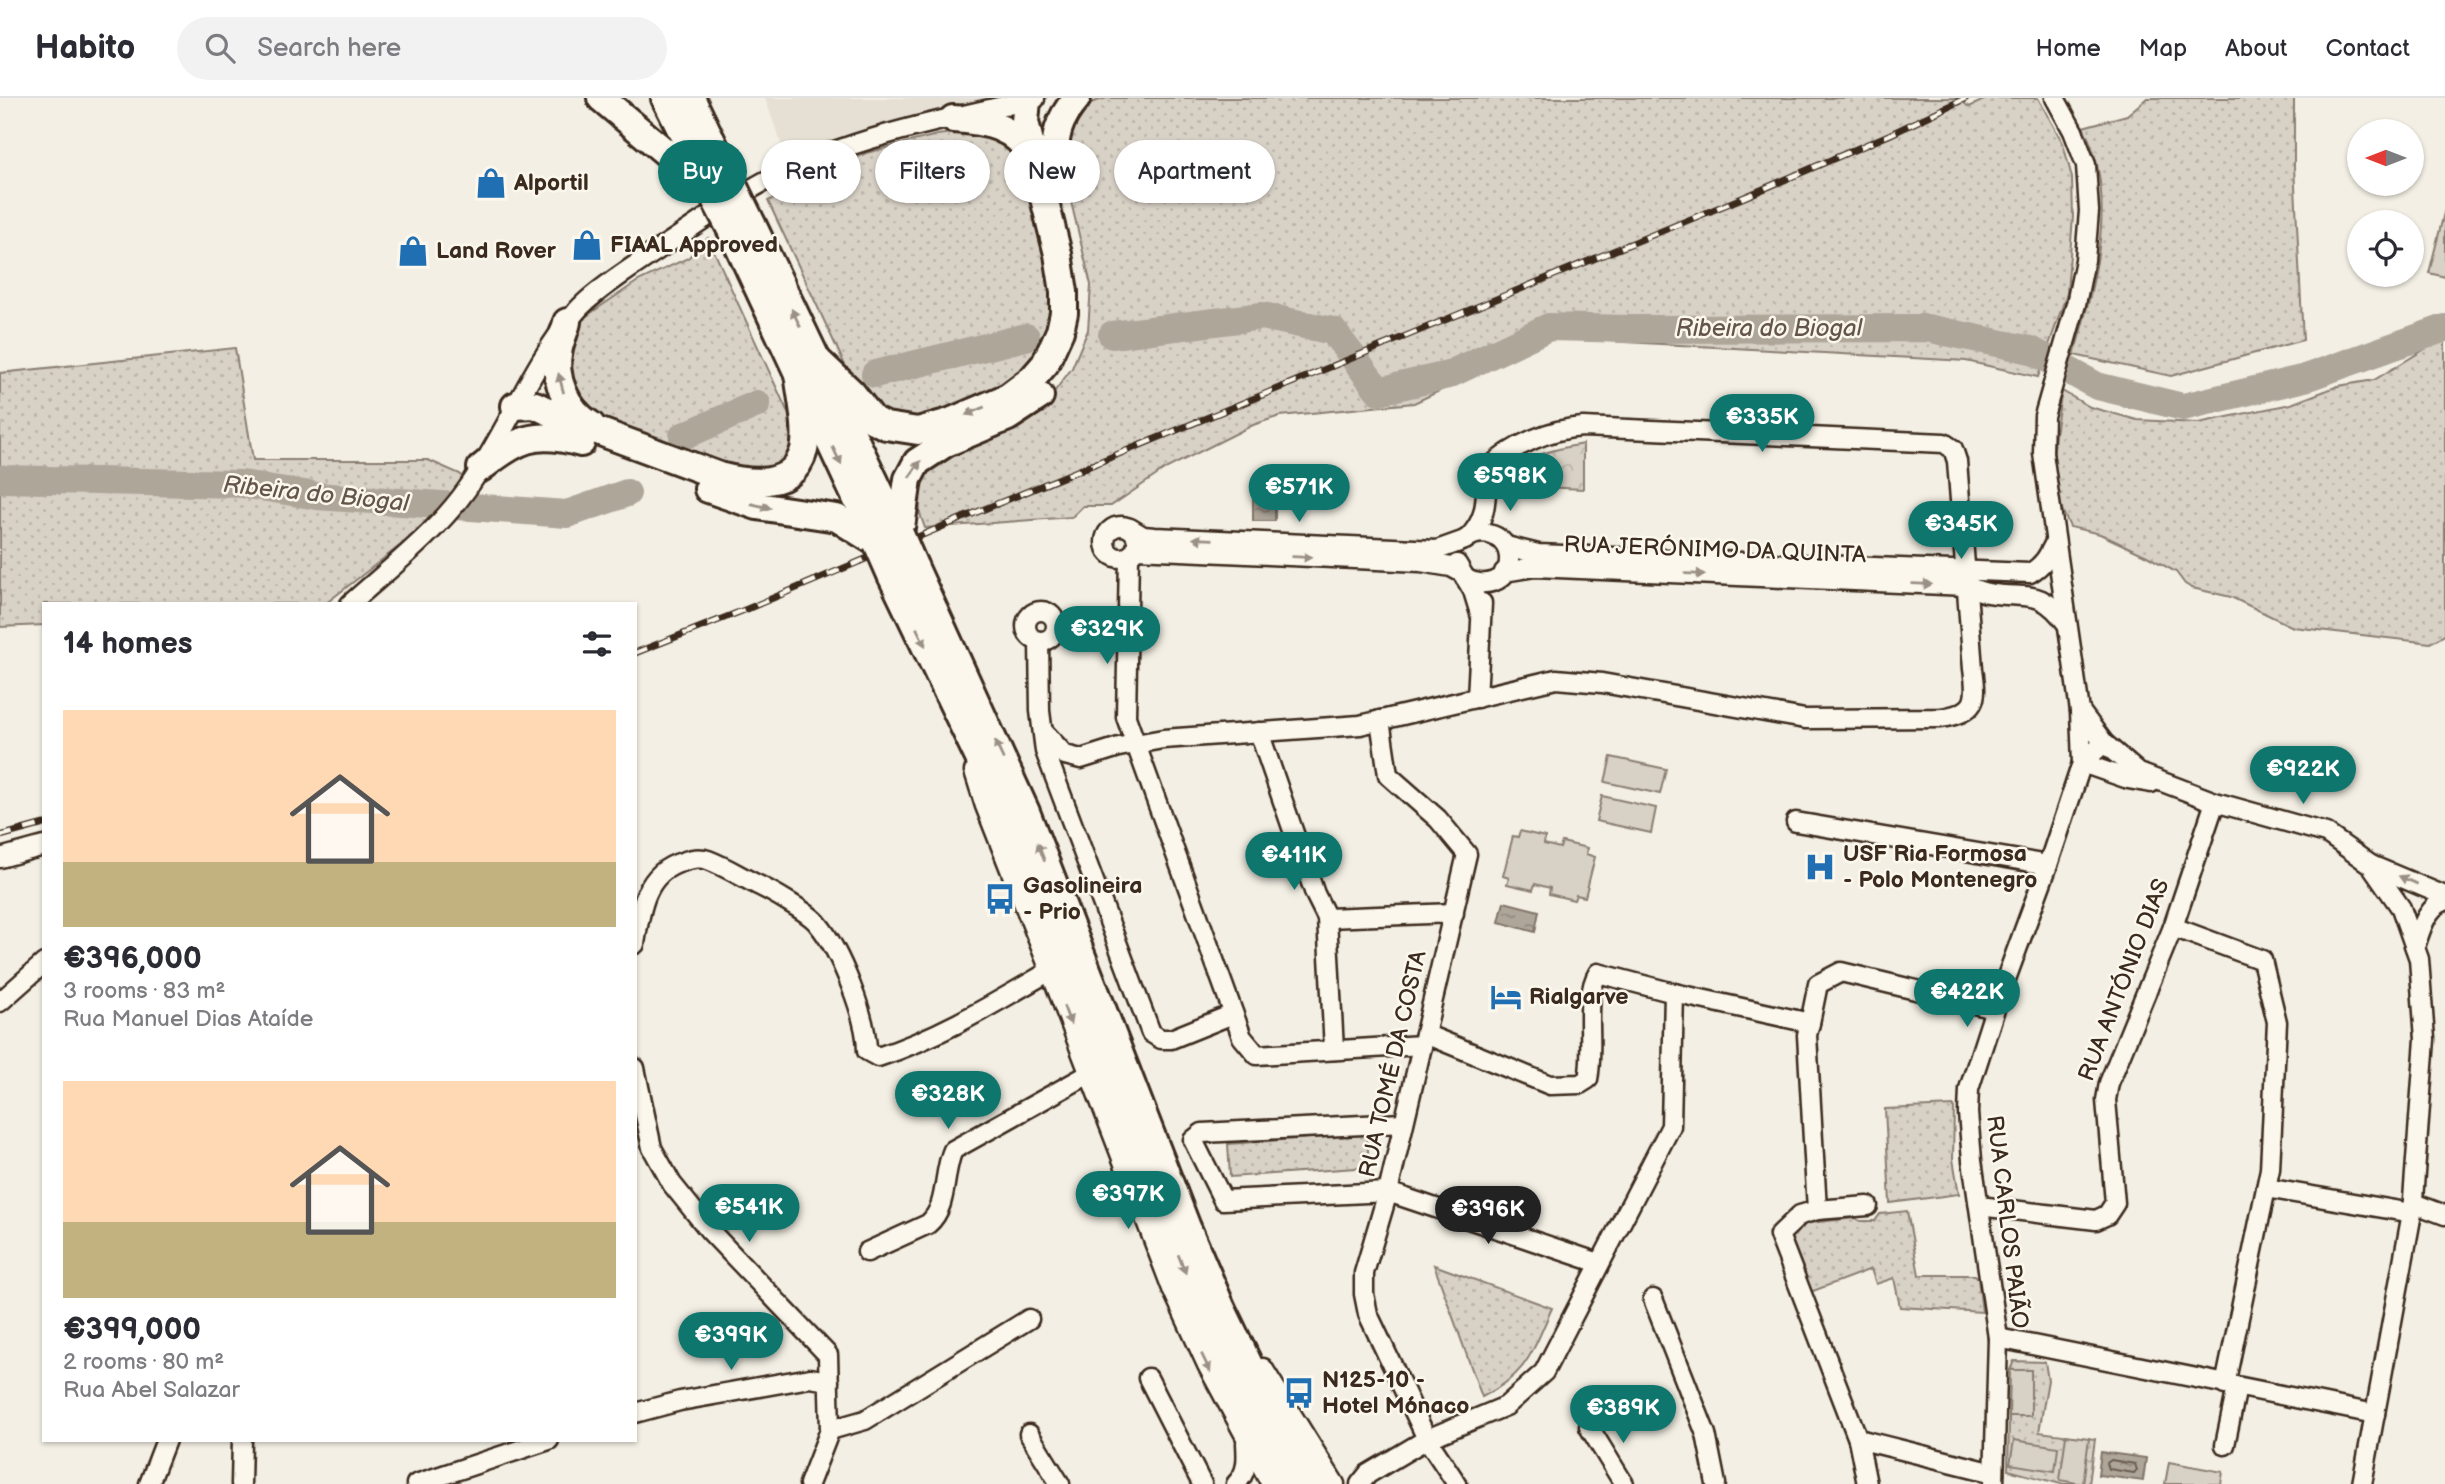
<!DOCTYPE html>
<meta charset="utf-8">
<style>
:root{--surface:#fff;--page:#f2f2f3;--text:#2b2b33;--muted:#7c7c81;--line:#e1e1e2;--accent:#0f766e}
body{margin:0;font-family:"Balsamiq Sans",sans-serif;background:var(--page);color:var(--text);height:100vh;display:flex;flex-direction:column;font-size:26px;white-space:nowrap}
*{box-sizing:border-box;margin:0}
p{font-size:23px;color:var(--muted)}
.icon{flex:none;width:38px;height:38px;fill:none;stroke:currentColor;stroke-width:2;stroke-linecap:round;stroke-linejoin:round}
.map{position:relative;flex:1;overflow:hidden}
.details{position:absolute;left:42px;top:504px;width:595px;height:840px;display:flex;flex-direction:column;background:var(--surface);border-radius:0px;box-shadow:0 2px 5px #0004}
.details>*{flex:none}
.top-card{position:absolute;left:658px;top:42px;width:665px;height:63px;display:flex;gap:14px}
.needle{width:46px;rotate:270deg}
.fabs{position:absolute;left:2347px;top:21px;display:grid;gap:14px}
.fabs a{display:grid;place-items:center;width:77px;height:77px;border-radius:50%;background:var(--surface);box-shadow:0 2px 5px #0004;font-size:35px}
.price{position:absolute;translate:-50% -60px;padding:0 16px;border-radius:24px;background:var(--accent);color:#fff;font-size:23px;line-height:46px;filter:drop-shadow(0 2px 4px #0008)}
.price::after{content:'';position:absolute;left:50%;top:42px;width:21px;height:16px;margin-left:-10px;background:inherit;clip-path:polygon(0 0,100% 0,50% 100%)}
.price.on{background:#222;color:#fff}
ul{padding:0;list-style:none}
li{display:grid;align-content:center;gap:14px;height:371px;padding:0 21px}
li span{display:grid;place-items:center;height:217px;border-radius:0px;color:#555}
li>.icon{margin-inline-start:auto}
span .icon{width:126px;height:126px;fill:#fffc;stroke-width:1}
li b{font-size:30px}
h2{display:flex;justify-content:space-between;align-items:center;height:84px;padding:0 21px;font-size:30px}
.tag{padding:0 24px;border-radius:32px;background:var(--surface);box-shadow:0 2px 5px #0004;font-size:24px;line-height:63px}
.tag.on{background:var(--accent);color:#fff}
header{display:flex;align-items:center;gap:42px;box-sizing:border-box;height:98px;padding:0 35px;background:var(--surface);border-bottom:2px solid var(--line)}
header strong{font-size:33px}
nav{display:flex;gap:38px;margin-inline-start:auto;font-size:24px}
.search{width:490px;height:63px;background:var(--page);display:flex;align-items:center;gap:18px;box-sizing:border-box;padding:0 24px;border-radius:38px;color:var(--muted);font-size:26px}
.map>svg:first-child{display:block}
.built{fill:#e5dfd4}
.grass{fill:url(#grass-dots);stroke:#8a7e72;stroke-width:2}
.park{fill:url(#park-crowns);stroke:#8a7e72;stroke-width:2}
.pitch{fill:#d8d1c6;stroke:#8a7e72;stroke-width:2}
.water{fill:url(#water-ripples);stroke:#817468;stroke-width:2}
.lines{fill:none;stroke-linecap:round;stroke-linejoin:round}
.shore{stroke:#695c50;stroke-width:2}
.river{stroke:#afa69a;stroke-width:28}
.street-casing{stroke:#3b2a1e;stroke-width:23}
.primary-casing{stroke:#3b2a1e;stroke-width:32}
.street{stroke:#fbf7ec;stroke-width:18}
.primary{stroke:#fbf7ec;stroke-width:26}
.rail-casing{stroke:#3b2a1e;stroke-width:7}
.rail{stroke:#fbf7ec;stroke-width:4.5;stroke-dasharray:13;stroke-linecap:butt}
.primary-bridge-casing{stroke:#3b2a1e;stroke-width:32;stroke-linecap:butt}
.primary-bridge{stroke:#fbf7ec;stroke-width:26}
.oneway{fill:#9b9085}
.labels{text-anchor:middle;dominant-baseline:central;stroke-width:5;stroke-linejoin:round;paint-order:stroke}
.poi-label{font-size:23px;font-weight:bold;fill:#3b2a1e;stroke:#fbf7ec;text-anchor:start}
.street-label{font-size:23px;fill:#3b2a1e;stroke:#fbf7ec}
.water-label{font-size:24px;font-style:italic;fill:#645549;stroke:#fbf7ec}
</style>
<header>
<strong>Habito</strong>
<div class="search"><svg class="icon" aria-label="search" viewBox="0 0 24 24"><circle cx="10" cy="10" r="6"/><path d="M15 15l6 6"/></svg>Search here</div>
<nav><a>Home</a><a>Map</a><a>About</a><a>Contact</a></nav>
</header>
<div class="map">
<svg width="2445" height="1386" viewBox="0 0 2445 1386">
<defs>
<pattern id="grass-dots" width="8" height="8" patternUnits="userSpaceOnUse" patternTransform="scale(1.75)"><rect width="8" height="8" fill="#d8d1c6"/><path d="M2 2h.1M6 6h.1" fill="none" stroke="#bab4aa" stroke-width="1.8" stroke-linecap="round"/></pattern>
<pattern id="park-crowns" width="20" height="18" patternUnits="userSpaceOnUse" patternTransform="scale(1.75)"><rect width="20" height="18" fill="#d8d1c6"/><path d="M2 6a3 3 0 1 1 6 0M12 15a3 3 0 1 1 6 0" fill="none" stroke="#bab4aa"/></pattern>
<pattern id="water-ripples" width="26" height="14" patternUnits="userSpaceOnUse" patternTransform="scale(1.75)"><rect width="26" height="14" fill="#afa69a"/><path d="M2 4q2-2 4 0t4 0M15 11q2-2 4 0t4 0" fill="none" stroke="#90877d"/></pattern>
</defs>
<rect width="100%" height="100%" fill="#f3efe4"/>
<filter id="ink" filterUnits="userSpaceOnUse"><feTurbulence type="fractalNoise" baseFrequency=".0143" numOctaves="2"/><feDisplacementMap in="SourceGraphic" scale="14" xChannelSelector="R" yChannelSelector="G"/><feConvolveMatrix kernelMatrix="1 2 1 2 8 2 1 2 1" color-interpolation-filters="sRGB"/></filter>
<g filter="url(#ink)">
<polygon class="built" points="765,0 996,0 847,38 786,60"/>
<g class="grass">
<polygon points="1107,0 1958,0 1969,9 1988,0 2038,0 2063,45 2072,80 2073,119 2067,195 2038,279 1966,263 1552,240 1414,305 1280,318 1253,327 1167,370 1111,408 1083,408 1072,419 925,430 920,416 919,393 928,373 957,349 1051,298 1072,270 1088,232 1091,187 1061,62 1072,21 1090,5"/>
<path d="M 2147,0 L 2294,0 L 2294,69 L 2303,242 L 2171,278 L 2074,257 C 2094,187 2120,97 2083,29 L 2127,17 Z"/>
<polygon points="960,34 984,36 1006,46 1022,62 1054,188 1054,216 1044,244 1027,267 1008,285 924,320 906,321 888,318 858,295 768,103 866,55 937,37"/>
<polygon points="708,140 796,332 791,353 777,369 745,373 597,323 566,278 569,243 585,219 638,183 688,160"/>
<path d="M 2445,239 L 2445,537 L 2430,545 L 2293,529 L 2231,499 L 2192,490 L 2185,486 L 2176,474 L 2147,458 L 2100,436 L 2070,429 C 2065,418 2058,405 2056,393 C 2050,360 2056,326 2062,293 L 2090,309 L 2137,322 L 2198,325 L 2291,306 L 2338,288 L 2374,282 Z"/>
<polygon points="235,250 253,362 428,362 460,376 464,381 415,436 325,506 44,506 44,527 0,529 0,275"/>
<polygon points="1954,1008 1953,1061 1959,1096 1890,1105 1885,1011"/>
<polygon points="1367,1036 1369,1069 1230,1079 1228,1046"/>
<polygon points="1907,1113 1919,1177 1975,1177 1978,1180 1982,1214 1900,1209 1894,1180 1876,1186 1871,1171 1808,1195 1787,1135 1800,1126 1855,1120 1860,1123 1875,1123 1880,1116"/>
<path d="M 1434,1167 L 1552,1210 C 1532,1254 1528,1276 1482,1299 Z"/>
<polygon points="2014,1263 2045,1264 2048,1282 2039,1334 2095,1341 2089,1386 2061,1386 2008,1372 2010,1272"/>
</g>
<path class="park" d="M 1583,346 L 1583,391 L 1502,387 C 1516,359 1554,351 1583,346 Z"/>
<g class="pitch">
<polygon points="2445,111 2445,179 2429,175"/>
<polygon points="1611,659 1666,671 1660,696 1605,684"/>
<polygon points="1602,698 1656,710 1651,735 1596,723"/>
<polygon points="1520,733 1545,739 1544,746 1560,750 1562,744 1587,750 1586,756 1595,759 1585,799 1576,797 1574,802 1549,796 1550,790 1535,786 1533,792 1507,786 1509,780 1503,778 1513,738 1518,739"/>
<polygon points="2010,1272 2031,1272 2031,1318 2009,1318"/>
<polygon points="2066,1337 2089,1340 2083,1386 2060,1382"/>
<polygon points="2014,1342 2058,1349 2055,1373 2010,1366"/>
<polygon points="2169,1364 2223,1374 2221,1386 2165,1386"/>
</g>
<g class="water">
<rect x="1253" y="391" width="22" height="32"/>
<polygon points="1504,804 1539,813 1535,834 1499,824"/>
<polygon points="2101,1354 2146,1360 2143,1383 2098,1377"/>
</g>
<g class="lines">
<polygon class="shore" points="2111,1362 2135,1366 2137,1372 2134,1375 2109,1371 2107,1365"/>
<g class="river">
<polyline points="1112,237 1262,218 1333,233 1379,293 1448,277 1549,229 1631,231 1927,230 2031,252 2097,288 2183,309 2305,280 2445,230"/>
<polyline points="875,276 1026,239"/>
<polyline points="683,338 757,306"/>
<polyline points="0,381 242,386 317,398 567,416 627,395"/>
</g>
<defs>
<g id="street">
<polyline points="2055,0 2073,33 2086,67 2089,113 2085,162 2076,206 2044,318 2043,355 2080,613 2082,665 2128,681 2151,685"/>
<circle cx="1121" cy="444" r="16"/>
<polyline points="1130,430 1143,438 1155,439 1437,452 1465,442"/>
<path d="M 1506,448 L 1538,456 L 2030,475 C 2044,467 2048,458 2055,444"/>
<polyline points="1136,451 1421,464 1451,469 1460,474"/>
<polyline points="1129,458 1126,619 1242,939 1257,957 1422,947"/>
<polyline points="1457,466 1473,493 1480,516"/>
<path d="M 1504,474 L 1535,469 L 1966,488 C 1973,490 1981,494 1988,495 C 2027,502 2039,488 2067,526"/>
<path d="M 1465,480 C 1482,491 1511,485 1509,459 C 1507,437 1482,429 1466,441"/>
<path d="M 350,506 C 390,470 436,435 467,391 C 507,335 530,268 575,215 C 591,195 637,166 659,151 C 695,128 733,99 771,80 C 853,39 946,21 1035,1"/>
<circle cx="1041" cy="528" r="15"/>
<polyline points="1039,543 1040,613 1045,653 1151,935 1161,941 1171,941 1233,916"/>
<polyline points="1477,600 1482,505"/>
<polyline points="2080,613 2104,645 2139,675 2215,704 2326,735 2371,767 2401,810 2419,861 2425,941 2412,1115 2362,1386"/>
<polyline points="1380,622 1388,677 1438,721 1467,756 1388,1094 1364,1175 1364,1196 1368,1216 1427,1341 1457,1386"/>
<path d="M 1044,634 L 1065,657 L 1081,661 L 1119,649 L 1163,641 L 1360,627 L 1556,581 L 1602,585 L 1805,621 L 1941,620 C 1976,614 1978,604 1973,571 L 1957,363 L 1953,351 L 1944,345 L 1583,329 C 1550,331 1513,347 1489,370 C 1483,397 1491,414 1470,438"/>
<polyline points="1259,634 1315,796 1327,820 1334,952"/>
<polyline points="974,673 985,708 1047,865 1172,1191 1207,1267 1271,1386"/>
<polyline points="1796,724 2048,767"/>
<polyline points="0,760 44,748"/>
<polyline points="2371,767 2445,798"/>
<polyline points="1327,820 1454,815"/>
<polyline points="2173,829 2262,862 2277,924 2270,1071 2225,1287"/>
<path d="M 635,846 C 640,813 645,774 682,764 C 690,761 700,759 708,762 C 724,768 740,778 756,786 C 769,792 810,815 818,826 C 840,852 867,920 867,953 L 878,959 C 940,939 995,905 1050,873"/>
<path d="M 2415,849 C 2421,832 2426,809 2445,803"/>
<polyline points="0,904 44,865"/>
<polyline points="1810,925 1807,937 1817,1112 1800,1117 1779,1137 1858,1341 1867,1386"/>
<path d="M 1425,936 L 1550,987 L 1580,986 L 1588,981 C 1595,949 1583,899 1598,875 L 1674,895 L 1810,925 L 1818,886 L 1841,874 L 1995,911"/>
<polyline points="635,970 652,1050 672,1086 709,1132 828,1257 830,1332"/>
<polyline points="1403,1025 1202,1035 1193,1042 1223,1102 1388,1094 1599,1165"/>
<polyline points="2266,1090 2412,1115"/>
<polyline points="2413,1105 2445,1117"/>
<polyline points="1979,1108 2096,1122 2107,1117 2115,1105 2106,1002 2109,985 2173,829 2215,704"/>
<polyline points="1817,1112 1868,1108"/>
<path d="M 867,1154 L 928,1126 C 949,1108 942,1076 953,1052 L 1089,976"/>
<polyline points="1653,1201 1706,1336 1716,1386"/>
<polyline points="1998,1240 2375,1316"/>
<polyline points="1263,1270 1335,1386"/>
<polyline points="1148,1280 1202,1386"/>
<polyline points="635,1315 680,1303 810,1280 829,1283"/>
<polyline points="1589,1329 1624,1386"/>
<polyline points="1029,1336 1060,1386"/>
<polyline points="1858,1341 1994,1375"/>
<polyline points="2225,1347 2237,1289"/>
<polyline points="149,1386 166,1342"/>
<polyline points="241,1386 242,1342"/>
<polyline points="416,1386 549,1342"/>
<polyline points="809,1386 830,1332 865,1322 1029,1221"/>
<path d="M 1236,1386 C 1248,1374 1247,1361 1246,1345"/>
<polyline points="1360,1386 1368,1376 1427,1341 1506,1308 1544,1274 1671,1028 1674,895"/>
<polyline points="1994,1386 1998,1240 1972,1062 1968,1015 1969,991 1995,911 2048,767 2082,665 2104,645"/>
</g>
<g id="primary">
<polyline points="601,0 677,64 714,99"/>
<polyline points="665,0 707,84"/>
<polyline points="691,0 734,89"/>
<path d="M 953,21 C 984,23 1016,28 1032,60"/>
<path d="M 1054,68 C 1055,38 1057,23 1077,0"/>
<polyline points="752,126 900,436"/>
<polyline points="732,134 877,445"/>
<path d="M 567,224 C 565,233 561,241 559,250 C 552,279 566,312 591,327"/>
<polyline points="817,262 852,295 873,322 886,328 918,333 950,324 1008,299 1032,281 1045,266 1060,233 1064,215 1064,194 1058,156 1025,24 1027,2"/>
<path d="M 515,308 L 535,307 L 560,319 L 719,378 C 750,386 793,392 804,352 C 809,331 800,295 798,274"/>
<path d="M 481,370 C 517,341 535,332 581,345"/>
<polyline points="708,391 757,408 837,420 877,445"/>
<polyline points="900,436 908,381 917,364 946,345 1008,319 1040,298"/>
<polyline points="914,468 1026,714 1186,1127 1222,1211 1264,1298 1316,1386"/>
<polyline points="891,477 1000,704 1191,1190 1234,1284 1292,1386"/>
</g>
</defs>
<use href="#street" class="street-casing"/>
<use href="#primary" class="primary-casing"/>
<use href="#street" class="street"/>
<use href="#primary" class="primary"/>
<defs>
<g id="rail">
<polyline points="635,555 747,511 965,419 1747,98 1891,36 1966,0"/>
<polyline points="0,738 44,726"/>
</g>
</defs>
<use href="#rail" class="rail-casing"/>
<use href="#rail" class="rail"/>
<defs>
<g id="primary-bridge">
<polyline points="734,89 752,126"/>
<polyline points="714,99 732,134"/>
<polyline points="900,436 914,468"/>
<polyline points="877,445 891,477"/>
</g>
</defs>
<use href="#primary-bridge" class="primary-bridge-casing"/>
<use href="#primary-bridge" class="primary-bridge"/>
</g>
<defs><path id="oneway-solid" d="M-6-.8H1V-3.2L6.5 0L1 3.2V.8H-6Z" transform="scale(1.75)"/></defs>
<g class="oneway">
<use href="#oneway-solid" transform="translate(796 220) rotate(-116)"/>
<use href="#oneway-solid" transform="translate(561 285) rotate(-105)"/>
<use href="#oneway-solid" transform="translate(975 313) rotate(157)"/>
<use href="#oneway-solid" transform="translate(837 358) rotate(65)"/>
<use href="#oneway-solid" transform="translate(915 371) rotate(-55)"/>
<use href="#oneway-solid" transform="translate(761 408) rotate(13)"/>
<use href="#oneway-solid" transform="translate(1203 441) rotate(-178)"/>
<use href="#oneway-solid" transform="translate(1302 459) rotate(2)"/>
<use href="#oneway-solid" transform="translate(1695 476) rotate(2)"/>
<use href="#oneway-solid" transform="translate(1922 486) rotate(2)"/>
<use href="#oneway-solid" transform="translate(921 539) rotate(64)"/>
<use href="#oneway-solid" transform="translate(999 652) rotate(-115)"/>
<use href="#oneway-solid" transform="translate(1041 754) rotate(-111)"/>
<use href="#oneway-solid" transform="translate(2408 782) rotate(-157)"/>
<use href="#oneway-solid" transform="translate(1067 917) rotate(69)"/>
<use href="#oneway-solid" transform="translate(1182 1166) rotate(68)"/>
<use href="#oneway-solid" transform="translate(1206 1265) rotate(64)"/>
</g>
</g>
<defs>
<symbol id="shop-bare" viewBox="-9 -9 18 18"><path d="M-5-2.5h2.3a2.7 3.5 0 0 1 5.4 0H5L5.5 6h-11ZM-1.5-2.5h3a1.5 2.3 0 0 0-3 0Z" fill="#1f6fb2" stroke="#fbf7ec" stroke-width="2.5" paint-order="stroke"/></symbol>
<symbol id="hospital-bare" viewBox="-9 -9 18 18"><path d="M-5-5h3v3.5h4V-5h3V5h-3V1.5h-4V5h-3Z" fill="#1f6fb2" stroke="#fbf7ec" stroke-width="2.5" paint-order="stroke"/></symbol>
<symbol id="bus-bare" viewBox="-9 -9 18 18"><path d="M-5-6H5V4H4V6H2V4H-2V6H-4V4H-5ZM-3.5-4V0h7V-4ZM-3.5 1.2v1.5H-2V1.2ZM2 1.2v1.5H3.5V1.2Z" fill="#1f6fb2" stroke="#fbf7ec" stroke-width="2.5" paint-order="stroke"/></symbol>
<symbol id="hotel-bare" viewBox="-9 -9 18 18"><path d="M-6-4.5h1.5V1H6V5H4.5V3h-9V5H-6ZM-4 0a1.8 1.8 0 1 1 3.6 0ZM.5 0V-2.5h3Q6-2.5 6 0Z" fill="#1f6fb2" stroke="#fbf7ec" stroke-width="2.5" paint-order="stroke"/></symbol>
</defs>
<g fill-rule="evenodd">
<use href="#shop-bare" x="469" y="63" width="44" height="44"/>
<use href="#shop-bare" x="565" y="125" width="44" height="44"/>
<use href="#shop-bare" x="391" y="131" width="44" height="44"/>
<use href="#hospital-bare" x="1798" y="747" width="44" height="44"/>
<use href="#bus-bare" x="978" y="779" width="44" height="44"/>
<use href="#hotel-bare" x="1484" y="877" width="44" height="44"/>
<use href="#bus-bare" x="1277" y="1273" width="44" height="44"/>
</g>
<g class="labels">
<g class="poi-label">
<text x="514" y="85">Alportil</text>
<text x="610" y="147">FIAAL Approved</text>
<text x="436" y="153">Land Rover</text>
<text x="1843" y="756">USF Ria Formosa<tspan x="1843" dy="26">- Polo Montenegro</tspan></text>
<text x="1023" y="788">Gasolineira<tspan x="1023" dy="26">- Prio</tspan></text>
<text x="1529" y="899">Rialgarve</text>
<text x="1322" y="1282">N125-10 -<tspan x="1322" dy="26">Hotel Mónaco</tspan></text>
</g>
<g class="street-label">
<text transform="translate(1715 452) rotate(2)">RUA JERÓNIMO DA QUINTA</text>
<text transform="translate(2124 882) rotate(-69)">RUA ANTÓNIO DIAS</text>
<text transform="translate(1393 966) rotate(-77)">RUA TOMÉ DA COSTA</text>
<text transform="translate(2007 1124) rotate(83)">RUA CARLOS PAIÃO</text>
</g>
<g class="water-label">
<text x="1769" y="230">Ribeira do Biogal</text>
<text transform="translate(316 396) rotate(6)">Ribeira do Biogal</text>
</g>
</g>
</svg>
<div class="fabs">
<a><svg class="needle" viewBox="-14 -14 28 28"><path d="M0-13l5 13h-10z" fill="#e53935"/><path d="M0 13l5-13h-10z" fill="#7c7c81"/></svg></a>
<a><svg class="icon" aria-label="locate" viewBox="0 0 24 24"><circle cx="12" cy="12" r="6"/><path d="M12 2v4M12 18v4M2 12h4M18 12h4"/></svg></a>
</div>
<b class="price" style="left:1762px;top:356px">€335K</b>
<b class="price" style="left:1510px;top:415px">€598K</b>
<b class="price" style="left:1299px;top:426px">€571K</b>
<b class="price" style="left:1961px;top:463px">€345K</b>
<b class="price" style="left:1107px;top:568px">€329K</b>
<b class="price" style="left:2303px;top:708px">€922K</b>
<b class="price" style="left:1294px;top:794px">€411K</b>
<b class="price" style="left:1967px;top:931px">€422K</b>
<b class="price" style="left:948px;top:1033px">€328K</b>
<b class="price" style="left:1128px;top:1133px">€397K</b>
<b class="price" style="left:749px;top:1146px">€541K</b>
<b class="price on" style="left:1488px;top:1148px">€396K</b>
<b class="price" style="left:731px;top:1274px">€399K</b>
<b class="price" style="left:1623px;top:1347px">€389K</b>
<div class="top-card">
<a class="tag on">Buy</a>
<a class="tag">Rent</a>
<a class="tag">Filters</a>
<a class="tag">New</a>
<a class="tag">Apartment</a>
</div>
<section class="details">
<h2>14 homes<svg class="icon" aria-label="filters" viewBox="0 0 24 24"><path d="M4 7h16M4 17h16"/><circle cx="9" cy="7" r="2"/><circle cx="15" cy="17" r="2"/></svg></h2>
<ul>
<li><span style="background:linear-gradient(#ffd9b3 70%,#c2b280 0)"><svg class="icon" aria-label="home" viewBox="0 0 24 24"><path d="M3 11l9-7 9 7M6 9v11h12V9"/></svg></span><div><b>€396,000</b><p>3 rooms · 83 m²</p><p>Rua Manuel Dias Ataíde</p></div></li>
<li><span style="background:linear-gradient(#ffd9b3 65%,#c2b280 0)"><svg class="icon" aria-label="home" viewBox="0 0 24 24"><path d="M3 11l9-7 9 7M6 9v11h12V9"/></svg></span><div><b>€399,000</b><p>2 rooms · 80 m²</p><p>Rua Abel Salazar</p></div></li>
</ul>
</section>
</div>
